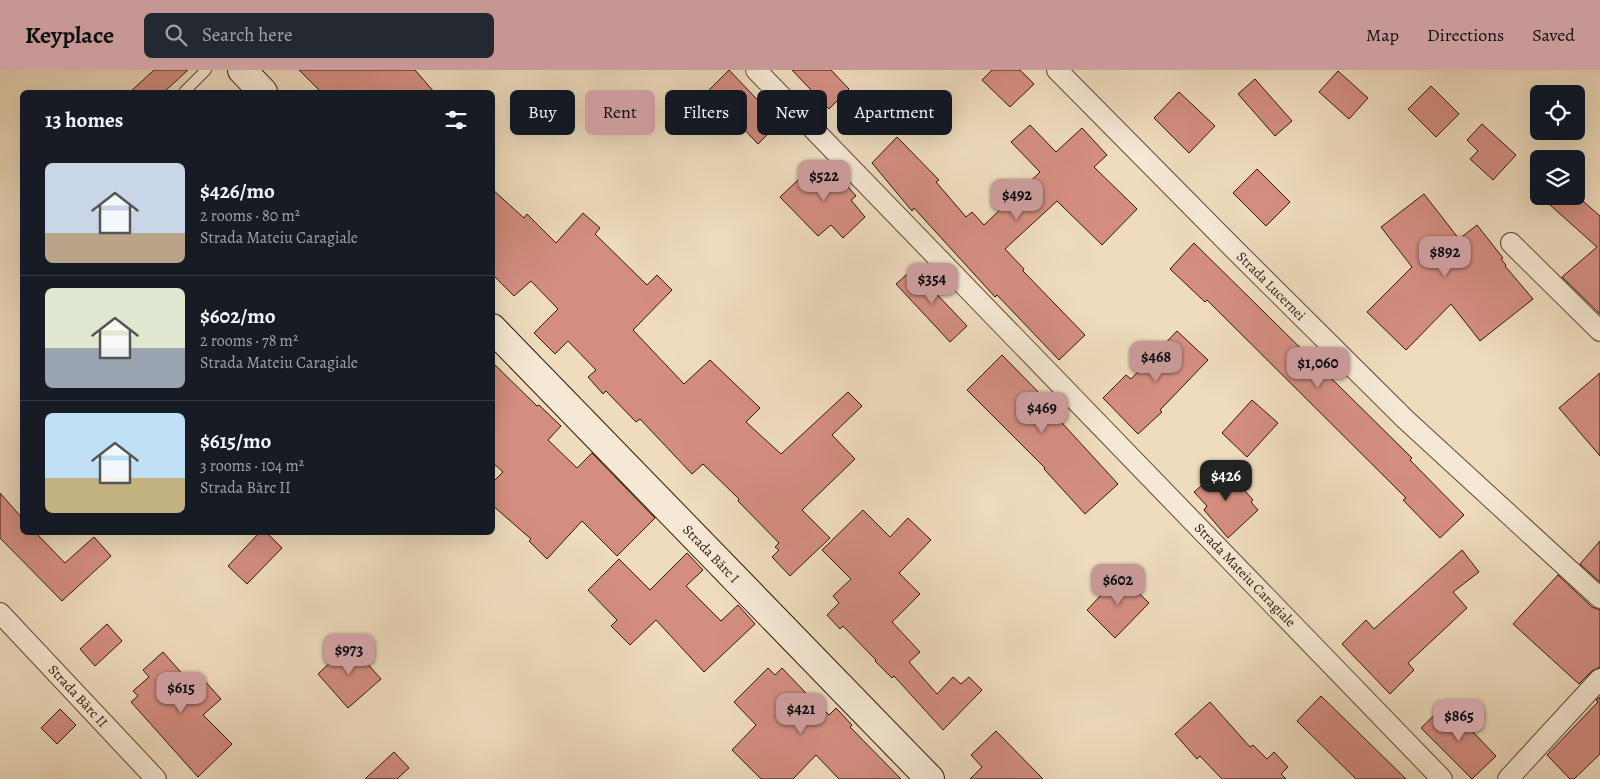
<!DOCTYPE html>
<meta charset="utf-8">
<style>
:root{--surface:#171b24;--page:#242831;--text:#f1f3f6;--muted:#9ea1a6;--line:#363941;--accent:#c59692}
body{margin:0;font-family:Alegreya,serif;background:var(--page);color:var(--text);height:100vh;display:flex;flex-direction:column;font-size:19px;white-space:nowrap}
*{box-sizing:border-box;margin:0}
p{font-size:16px;color:var(--muted)}
.icon{flex:none;width:28px;height:28px;fill:none;stroke:currentColor;stroke-width:2;stroke-linecap:round;stroke-linejoin:round}
.map{position:relative;flex:1;overflow:hidden}
.panel{position:absolute;left:20px;top:20px;width:475px;height:445px;display:flex;flex-direction:column;background:var(--surface);border-radius:8px;box-shadow:0 5px 20px #0002}
.panel>*{flex:none}
.banner{position:absolute;left:510px;top:20px;width:475px;height:45px;display:flex;gap:10px}
.fabs{position:absolute;left:1530px;top:15px;display:grid;gap:10px}
.fabs a{display:grid;place-items:center;width:55px;height:55px;border-radius:8px;background:var(--surface);box-shadow:0 5px 20px #0002;font-size:25px}
.price{position:absolute;translate:-50% -42px;padding:0 11px;border-radius:10px;background:var(--accent);color:#111;font-size:16px;line-height:32px;filter:drop-shadow(0 1px 2px #0008)}
.price::after{content:'';position:absolute;left:50%;top:30px;width:15px;height:11px;margin-left:-8px;background:inherit;clip-path:polygon(0 0,100% 0,50% 100%)}
.price.active{background:#222;color:#fff}
ul{padding:0;list-style:none}
li{display:flex;align-items:center;gap:15px;height:125px;padding:0 25px}
li+li{border-top:1px solid var(--line)}
li span{display:grid;place-items:center;flex:none;width:140px;height:100px;border-radius:8px;color:#555}
li>.icon{margin-inline-start:auto}
span .icon{width:60px;height:60px;fill:#fffc;stroke-width:1}
li b{font-size:21px}
h2{display:flex;justify-content:space-between;align-items:center;height:60px;padding:0 25px;font-size:21px}
.tag{padding:0 18px;border-radius:8px;background:var(--surface);box-shadow:0 5px 20px #0002;font-size:18px;line-height:45px}
.tag.active{background:var(--accent);color:#111}
header{display:flex;align-items:center;gap:30px;box-sizing:border-box;height:70px;padding:0 25px;background:var(--accent);color:#111}
header strong{font-size:24px}
nav{display:flex;gap:28px;margin-inline-start:auto;font-size:18px}
.search{width:350px;height:45px;background:var(--page);display:flex;align-items:center;gap:12px;box-sizing:border-box;padding:0 18px;border-radius:8px;color:var(--muted);font-size:19px}
.map>svg:first-child{display:block}
.building{fill:#d48e81;stroke:#311704}
.lines{fill:none;stroke-linecap:round;stroke-linejoin:round}
.lane-casing{stroke:#604832;stroke-width:12}
.street-casing{stroke:#604832;stroke-width:22}
.secondary-casing{stroke:#311704;stroke-width:30}
.lane{stroke:#f5e8d4;stroke-width:10}
.street{stroke:#f5e8d4;stroke-width:20}
.secondary{stroke:#f5e8d4;stroke-width:28}
.labels{text-anchor:middle;dominant-baseline:central;stroke-width:4.5;stroke-linejoin:round;paint-order:stroke}
.street-label{font-size:14px;fill:#311704;stroke:#f5e8d4}
</style>
<header>
<strong>Keyplace</strong>
<div class="search"><svg class="icon" aria-label="search" viewBox="0 0 24 24"><circle cx="10" cy="10" r="6"/><path d="M15 15l6 6"/></svg>Search here</div>
<nav><a>Map</a><a>Directions</a><a>Saved</a></nav>
</header>
<div class="map">
<svg width="1600" height="709" viewBox="0 0 1600 709">
<rect width="100%" height="100%" fill="#efdcbd"/>
<filter id="stains"><feTurbulence type="fractalNoise" baseFrequency=".004" numOctaves="4"/><feColorMatrix values="0 0 0 0 .2 0 0 0 0 .09 0 0 0 0 .02 0 0 0 .5 -.17"/></filter>
<radialGradient id="worn" r=".72"><stop offset=".6" stop-color="#630" stop-opacity="0"/><stop offset="1" stop-color="#630" stop-opacity=".3"/></radialGradient>
<g class="building">
<polygon points="154,0 188,0 164,22 130,22"/>
<polygon points="299,0 415,0 434,22 321,22"/>
<polygon points="729,0 770,43 764,48 774,58 758,74 708,21"/>
<polygon points="792,0 831,0 849,19 829,39"/>
<polygon points="992,0 1020,0 1034,14 1010,37 982,10"/>
<polygon points="1338,1 1368,28 1349,49 1319,22"/>
<polygon points="1255,9 1292,51 1275,66 1238,24"/>
<polygon points="1431,16 1459,44 1436,67 1408,39"/>
<polygon points="1179,22 1215,56 1189,83 1154,48"/>
<polygon points="1482,54 1516,85 1493,110 1470,89 1478,81 1467,70"/>
<polygon points="1030,55 1056,82 1082,58 1107,85 1094,97 1137,139 1102,175 1057,131 1005,179 1024,199 1023,201 1085,265 1059,290 997,225 995,227 914,138 912,141 872,93 897,67 939,110 936,112 966,147 972,142 984,155 1040,102 1011,72"/>
<polygon points="816,93 829,109 836,103 856,126 851,130 865,147 843,168 831,155 818,166 780,127"/>
<polygon points="1257,99 1290,132 1266,156 1233,123"/>
<polygon points="492,119 524,148 527,144 556,173 583,143 600,158 595,164 647,215 657,205 672,220 633,260 684,314 710,290 760,338 746,352 781,384 848,322 862,336 832,365 855,389 802,440 830,468 790,506 772,487 779,480 775,477 779,473 738,431 739,429 703,394 692,404 640,349 636,352 606,321 603,324 588,307 596,300 568,271 555,284 534,263 558,239 531,211 514,226 492,204"/>
<polygon points="1424,124 1459,169 1477,155 1503,188 1501,189 1506,195 1505,196 1533,229 1480,271 1451,234 1406,280 1367,242 1412,197 1381,157"/>
<polygon points="1576,125 1600,146 1600,244 1562,207 1597,177 1540,126"/>
<polygon points="1194,173 1412,388 1410,390 1464,445 1440,468 1403,430 1406,428 1207,230 1205,232 1170,199"/>
<polygon points="913,199 967,256 950,272 896,214"/>
<polygon points="1177,261 1208,290 1160,340 1162,342 1138,364 1103,328 1126,305 1131,309"/>
<polygon points="1002,285 1055,339 1052,342 1118,414 1085,444 1044,399 1045,398 967,320"/>
<polygon points="492,292 537,336 539,335 561,356 548,370 577,398 592,383 655,448 617,486 582,451 547,489 529,471 531,469 492,435 492,413 503,402 492,392"/>
<polygon points="1600,303 1600,386 1559,338"/>
<polygon points="1252,330 1278,353 1247,387 1222,363"/>
<polygon points="1224,397 1253,430 1251,432 1258,440 1228,468 1204,440 1207,436 1194,422"/>
<polygon points="0,423 22,448 22,462 35,462 65,493 94,467 111,486 62,531 0,468"/>
<polygon points="863,440 890,467 908,448 931,470 899,503 920,524 892,552 920,582 909,592 937,624 953,607 961,614 969,607 982,620 943,660 894,606 892,608 875,591 876,590 843,556 840,559 827,545 839,533 833,526 851,509 822,480"/>
<polygon points="260,462 266,462 282,478 247,514 228,496"/>
<polygon points="1600,471 1600,512 1580,494"/>
<polygon points="1462,480 1479,502 1453,522 1467,538 1408,593 1414,600 1390,624 1342,574 1366,550 1374,559"/>
<polygon points="687,483 703,500 686,516 721,551 738,535 755,554 704,602 656,550 630,575 611,556 617,550 588,520 619,489 650,520"/>
<polygon points="1120,505 1149,533 1115,568 1087,540"/>
<polygon points="1558,505 1592,537 1600,540 1600,597 1592,601 1579,614 1513,554"/>
<polygon points="107,554 122,571 95,596 80,579"/>
<polygon points="350,574 381,609 348,638 318,604"/>
<polygon points="163,582 193,616 202,608 221,629 203,645 232,674 198,707 131,632 138,626 133,621 149,607 143,600"/>
<polygon points="768,598 775,605 782,598 823,641 824,640 829,645 836,638 852,655 850,657 901,709 839,709 816,685 793,709 761,709 732,680 756,655 734,632"/>
<polygon points="1321,626 1406,709 1356,709 1297,651"/>
<polygon points="1600,627 1600,684 1574,709 1570,709 1547,685 1598,632 1596,630"/>
<polygon points="1210,632 1250,677 1253,675 1267,689 1274,682 1288,697 1281,704 1286,709 1222,709 1200,686 1197,689 1175,664"/>
<polygon points="1446,634 1496,686 1472,709 1421,658"/>
<polygon points="60,639 76,655 57,674 41,658"/>
<polygon points="996,661 1043,709 970,709 982,697 971,685"/>
<polygon points="394,682 409,698 397,709 365,709"/>
</g>
<g class="lines">
<defs>
<polyline id="lane" points="184,22 206,0"/>
<g id="street">
<polyline points="756,0 1442,709"/>
<polyline points="1057,0 1234,179 1405,349 1600,528"/>
<polyline points="1511,173 1600,261"/>
<polyline points="0,543 156,709"/>
<polyline points="1508,709 1600,609"/>
</g>
<g id="secondary">
<polyline points="242,0 263,22"/>
<polyline points="492,258 930,709"/>
</g>
</defs>
<use href="#lane" class="lane-casing"/>
<use href="#street" class="street-casing"/>
<use href="#secondary" class="secondary-casing"/>
<use href="#lane" class="lane"/>
<use href="#street" class="street"/>
<use href="#secondary" class="secondary"/>
</g>
<g class="labels">
<g class="street-label">
<text transform="translate(1271 216) rotate(45)">Strada Lucernei</text>
<text transform="translate(711 484) rotate(46)">Strada Bărc I</text>
<text transform="translate(1245 505) rotate(46)">Strada Mateiu Caragiale</text>
<text transform="translate(78 626) rotate(47)">Strada Bărc II</text>
</g>
</g>
<rect width="100%" height="100%" filter="url(#stains)"/>
<rect width="100%" height="100%" fill="url(#worn)"/>
</svg>
<div class="fabs">
<a><svg class="icon" aria-label="locate" viewBox="0 0 24 24"><circle cx="12" cy="12" r="6"/><path d="M12 2v4M12 18v4M2 12h4M18 12h4"/></svg></a>
<a><svg class="icon" aria-label="layers" viewBox="0 0 24 24"><path d="M12 4l9 5-9 5-9-5zM3 14l9 5 9-5"/></svg></a>
</div>
<b class="price" style="left:824px;top:132px">$522</b>
<b class="price" style="left:1017px;top:151px">$492</b>
<b class="price" style="left:1445px;top:208px">$892</b>
<b class="price" style="left:932px;top:235px">$354</b>
<b class="price" style="left:1156px;top:313px">$468</b>
<b class="price" style="left:1318px;top:319px">$1,060</b>
<b class="price" style="left:1042px;top:364px">$469</b>
<b class="price active" style="left:1226px;top:432px">$426</b>
<b class="price" style="left:1118px;top:536px">$602</b>
<b class="price" style="left:349px;top:606px">$973</b>
<b class="price" style="left:181px;top:644px">$615</b>
<b class="price" style="left:801px;top:665px">$421</b>
<b class="price" style="left:1459px;top:672px">$865</b>
<div class="banner">
<a class="tag">Buy</a>
<a class="tag active">Rent</a>
<a class="tag">Filters</a>
<a class="tag">New</a>
<a class="tag">Apartment</a>
</div>
<section class="panel">
<h2>13 homes<svg class="icon" aria-label="filters" viewBox="0 0 24 24"><path d="M4 7h16M4 17h16"/><circle cx="9" cy="7" r="2"/><circle cx="15" cy="17" r="2"/></svg></h2>
<ul>
<li><span style="background:linear-gradient(#c9d6e8 70%,#b9a48a 0)"><svg class="icon" aria-label="home" viewBox="0 0 24 24"><path d="M3 11l9-7 9 7M6 9v11h12V9"/></svg></span><div><b>$426/mo</b><p>2 rooms · 80 m²</p><p>Strada Mateiu Caragiale</p></div></li>
<li><span style="background:linear-gradient(#dfe7d0 60%,#9aa5b1 0)"><svg class="icon" aria-label="home" viewBox="0 0 24 24"><path d="M3 11l9-7 9 7M6 9v11h12V9"/></svg></span><div><b>$602/mo</b><p>2 rooms · 78 m²</p><p>Strada Mateiu Caragiale</p></div></li>
<li><span style="background:linear-gradient(#bfe0f5 65%,#c2b280 0)"><svg class="icon" aria-label="home" viewBox="0 0 24 24"><path d="M3 11l9-7 9 7M6 9v11h12V9"/></svg></span><div><b>$615/mo</b><p>3 rooms · 104 m²</p><p>Strada Bărc II</p></div></li>
</ul>
</section>
</div>
